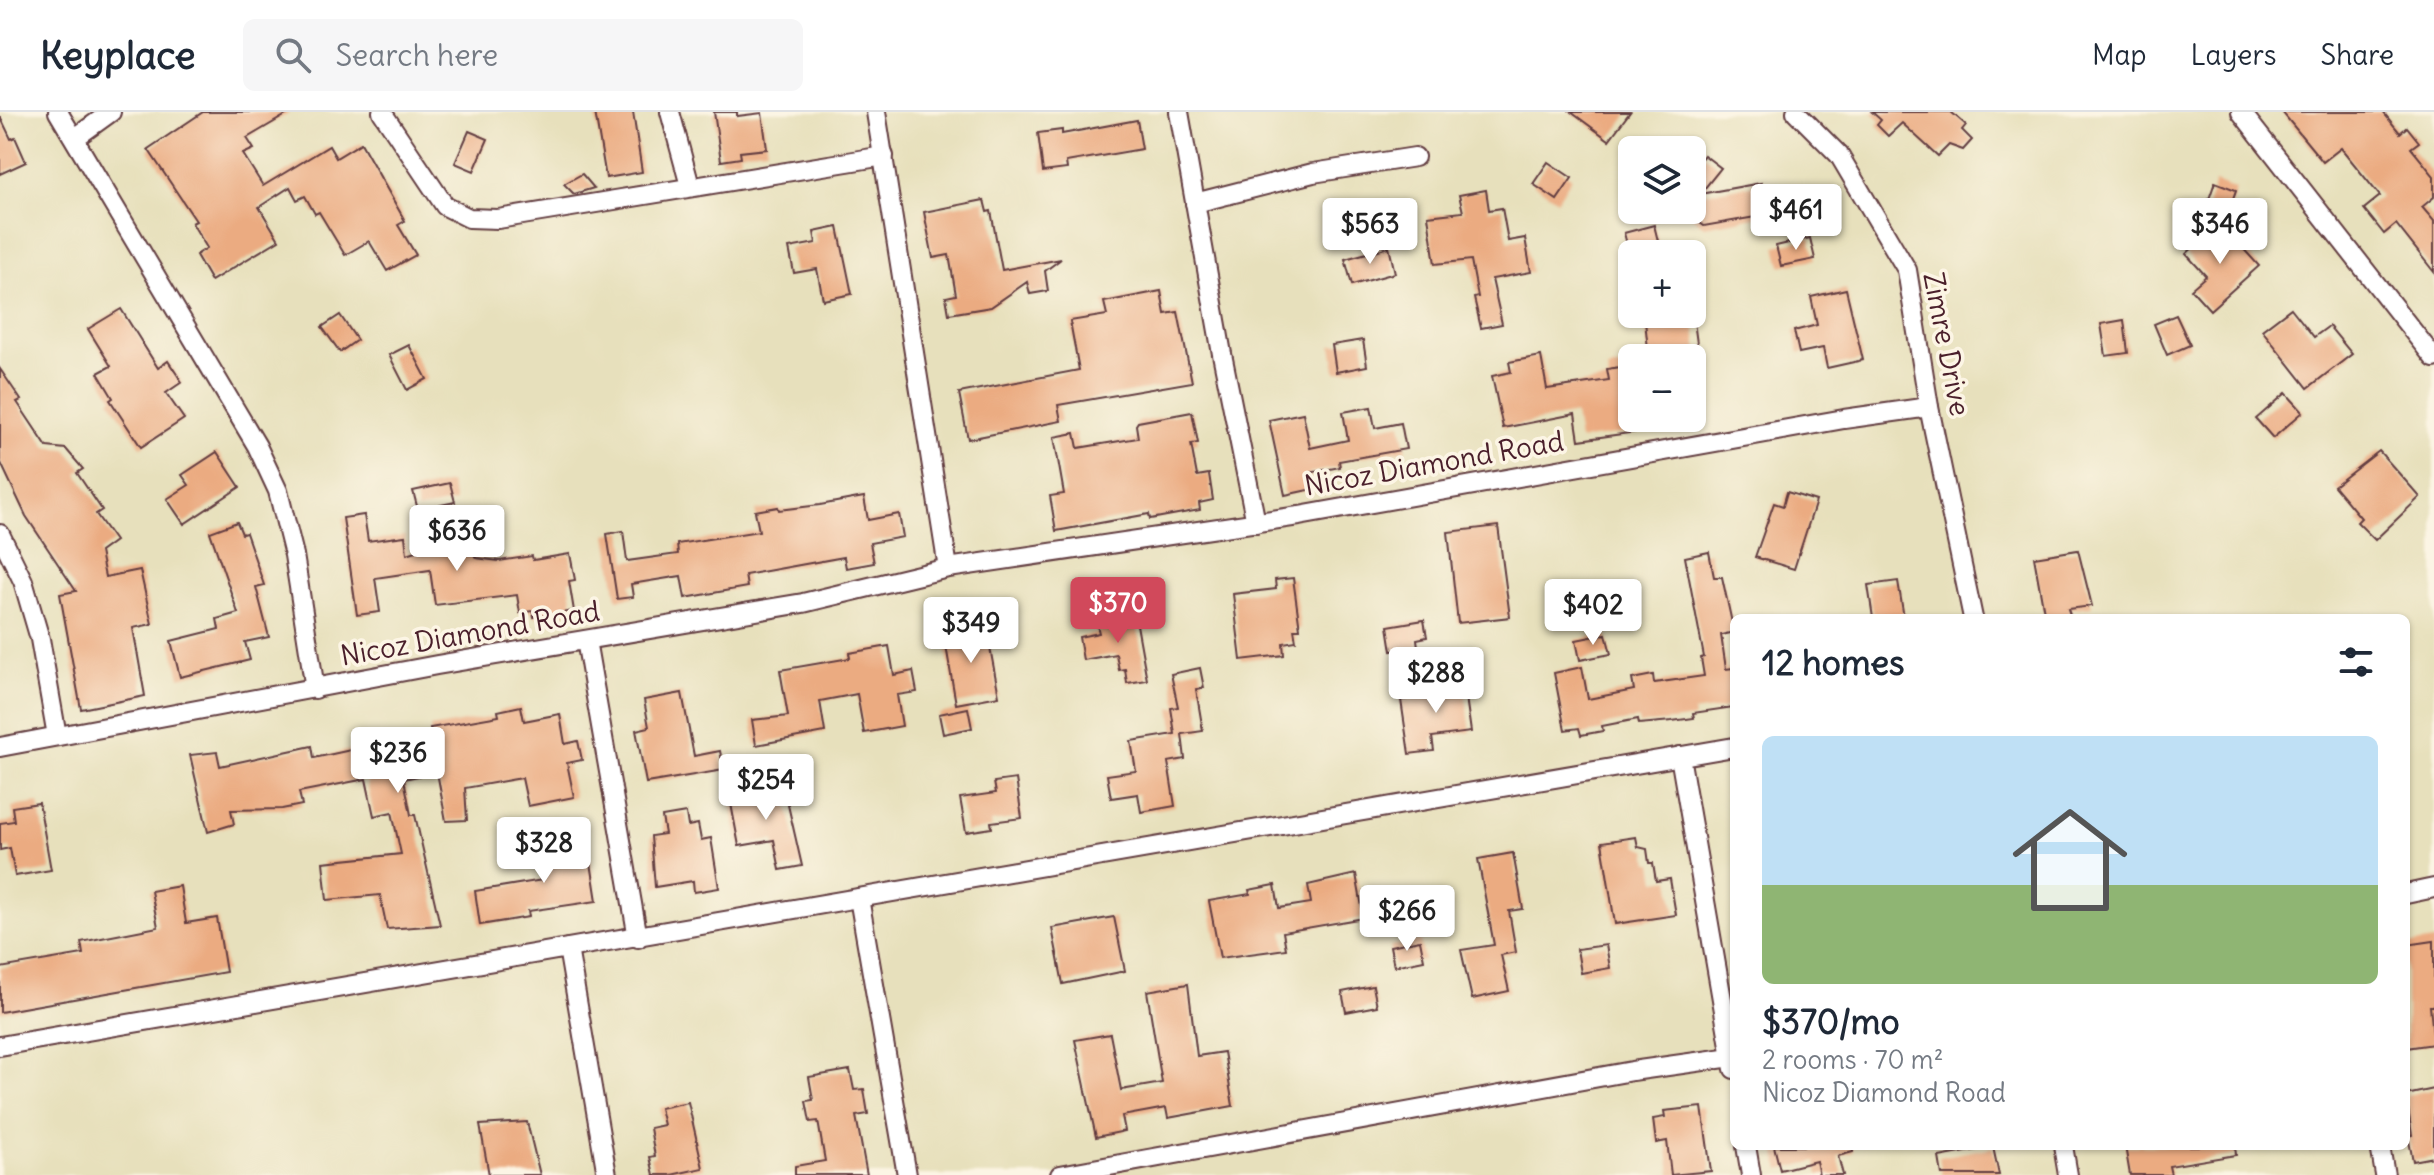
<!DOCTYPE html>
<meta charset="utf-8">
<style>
:root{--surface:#fff;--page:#f6f6f7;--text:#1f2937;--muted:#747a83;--line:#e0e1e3;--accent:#d1495b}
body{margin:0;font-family:Delius,sans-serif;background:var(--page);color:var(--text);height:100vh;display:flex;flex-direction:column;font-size:30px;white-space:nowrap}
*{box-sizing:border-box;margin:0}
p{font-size:26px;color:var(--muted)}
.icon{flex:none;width:44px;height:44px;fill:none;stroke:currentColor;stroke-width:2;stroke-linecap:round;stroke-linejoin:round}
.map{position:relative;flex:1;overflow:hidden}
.details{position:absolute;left:1730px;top:502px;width:680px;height:536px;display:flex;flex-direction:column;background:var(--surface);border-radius:12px;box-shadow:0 2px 6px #0004}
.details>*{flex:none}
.controls{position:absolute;left:1618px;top:24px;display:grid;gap:16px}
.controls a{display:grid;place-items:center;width:88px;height:88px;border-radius:12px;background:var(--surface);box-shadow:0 2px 6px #0004;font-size:40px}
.price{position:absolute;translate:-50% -68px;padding:0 18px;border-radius:8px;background:#fff;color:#222;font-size:26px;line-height:52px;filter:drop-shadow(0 2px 4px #0008)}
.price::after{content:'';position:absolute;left:50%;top:48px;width:24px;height:18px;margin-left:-12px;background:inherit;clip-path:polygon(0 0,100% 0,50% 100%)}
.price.selected{background:var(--accent);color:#fff}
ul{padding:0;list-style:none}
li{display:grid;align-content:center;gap:16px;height:424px;padding:0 32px}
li+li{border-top:2px solid var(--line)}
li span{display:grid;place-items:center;height:248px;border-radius:12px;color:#555}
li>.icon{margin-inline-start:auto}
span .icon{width:144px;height:144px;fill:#fffc;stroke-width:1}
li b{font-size:34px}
h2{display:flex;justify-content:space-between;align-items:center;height:96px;padding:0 32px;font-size:34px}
header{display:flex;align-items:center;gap:48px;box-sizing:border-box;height:112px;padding:0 40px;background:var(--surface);border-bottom:2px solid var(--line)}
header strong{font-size:38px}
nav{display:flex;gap:44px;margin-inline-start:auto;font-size:28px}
.search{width:560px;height:72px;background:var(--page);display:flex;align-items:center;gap:20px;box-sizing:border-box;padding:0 28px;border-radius:12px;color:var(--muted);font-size:30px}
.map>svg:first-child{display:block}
.building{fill:#ebab81}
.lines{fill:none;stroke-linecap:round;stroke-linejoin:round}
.street-casing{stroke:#623c41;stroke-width:22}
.street{stroke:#fff;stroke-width:18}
.labels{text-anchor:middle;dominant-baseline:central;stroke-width:7;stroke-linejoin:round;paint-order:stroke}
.street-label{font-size:28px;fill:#4a1f2b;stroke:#fcf5e5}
</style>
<header>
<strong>Keyplace</strong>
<div class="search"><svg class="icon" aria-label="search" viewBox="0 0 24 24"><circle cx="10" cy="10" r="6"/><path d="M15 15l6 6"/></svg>Search here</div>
<nav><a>Map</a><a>Layers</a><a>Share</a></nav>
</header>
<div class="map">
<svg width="2434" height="1063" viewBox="0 0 2434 1063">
<rect width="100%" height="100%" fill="#fcf5e5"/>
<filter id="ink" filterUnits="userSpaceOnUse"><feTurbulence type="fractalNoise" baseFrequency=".0125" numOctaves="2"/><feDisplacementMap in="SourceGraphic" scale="16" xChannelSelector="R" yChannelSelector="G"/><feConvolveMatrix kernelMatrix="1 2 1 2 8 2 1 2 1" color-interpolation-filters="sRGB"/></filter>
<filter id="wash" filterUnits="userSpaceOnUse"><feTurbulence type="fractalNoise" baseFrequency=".006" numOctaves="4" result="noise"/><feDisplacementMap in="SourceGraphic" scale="32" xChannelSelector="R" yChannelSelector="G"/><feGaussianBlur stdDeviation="1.8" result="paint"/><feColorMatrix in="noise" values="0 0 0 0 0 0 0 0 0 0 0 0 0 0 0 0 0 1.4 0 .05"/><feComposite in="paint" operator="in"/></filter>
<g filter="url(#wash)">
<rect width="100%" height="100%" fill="#e7e0bc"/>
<g id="blocks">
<g class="building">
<polygon points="203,0 291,0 247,26 254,37 243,42 263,74 329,34 336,46 361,31 405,109 398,113 416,143 387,159 369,129 345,143 319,100 315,102 305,84 297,88 290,75 259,95 279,128 211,169 196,143 207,136 192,111 196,109 148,37"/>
<polygon points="595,0 633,0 642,60 606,66"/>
<polygon points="714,0 737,0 737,4 762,1 767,37 740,40 741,46 721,49"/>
<polygon points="1571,0 1630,0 1609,28"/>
<polygon points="1872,0 1951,0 1966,13 1962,18 1972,28 1963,38 1949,33 1938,44 1902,11 1888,24 1877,13 1881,8"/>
<polygon points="2282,0 2383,0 2400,21 2407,15 2419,30 2411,36 2434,64 2434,85 2422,95 2434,109 2434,160 2396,112 2384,122 2364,97 2380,84 2341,36 2323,50"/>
<polygon points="0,4 11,27 15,25 26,50 0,62"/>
<polygon points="1137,8 1142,37 1066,50 1067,57 1043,60 1038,21 1062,18 1062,22"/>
<polygon points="469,19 488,27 474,59 455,51"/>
<polygon points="1704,43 1721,56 1700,82 1761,71 1767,103 1704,114 1692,105 1692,58"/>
<polygon points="1548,50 1572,66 1557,88 1533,72"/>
<polygon points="582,62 594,76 574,82 564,72"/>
<polygon points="2215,70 2236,78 2228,101 2207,93"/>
<polygon points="1486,78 1489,98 1502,96 1508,129 1525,126 1531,160 1492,167 1502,212 1481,216 1474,186 1478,185 1471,148 1435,152 1428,104 1463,100 1459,83"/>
<polygon points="984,88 987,100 991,99 1002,158 1061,147 1045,159 1048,179 1030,182 1027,170 991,195 949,202 946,185 956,183 949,143 933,146 924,100"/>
<polygon points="2220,111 2259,154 2210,198 2191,177 2206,164 2186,142"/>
<polygon points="1654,113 1659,133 1629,140 1624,121"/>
<polygon points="838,115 852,182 823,188 817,157 794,161 789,136 816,131 814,120"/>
<polygon points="1810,126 1815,147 1781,154 1776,134"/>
<polygon points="1389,135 1395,161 1352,173 1345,147"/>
<polygon points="1846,177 1863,248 1827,256 1823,236 1799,241 1794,219 1817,213 1811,185"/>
<polygon points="1161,179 1165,202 1178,200 1192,270 1058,293 1061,309 968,327 959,281 1079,258 1070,209 1107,203 1104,190"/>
<polygon points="2291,196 2314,225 2329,214 2352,242 2308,276 2262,218"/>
<polygon points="121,197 158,256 168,249 182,270 166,281 184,307 141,335 110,288 113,286 98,261 111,254 88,217"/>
<polygon points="1676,202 1693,202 1699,246 1649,246 1645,209"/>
<polygon points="340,203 357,228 340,240 322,215"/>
<polygon points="2176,203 2190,233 2167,243 2154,212"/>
<polygon points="2124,208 2128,241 2106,244 2101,212"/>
<polygon points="1363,228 1367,254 1336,260 1332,233"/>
<polygon points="409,233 427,267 407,278 389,243"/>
<polygon points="1541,244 1547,277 1609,268 1607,257 1632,253 1632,306 1664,306 1665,316 1579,328 1575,302 1503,316 1492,264 1511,260 1509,250"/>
<polygon points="0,257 21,288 17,290 47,335 66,337 83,357 77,361 102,398 96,402 115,429 100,440 105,465 140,458 152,512 133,516 145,584 81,597 60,482 76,479 26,404 0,349"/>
<polygon points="2286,281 2303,300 2273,326 2256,307"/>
<polygon points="1371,295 1375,316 1401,311 1406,337 1339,349 1340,355 1309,361 1313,377 1285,383 1269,308 1303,301 1310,336 1348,328 1343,300"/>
<polygon points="1192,300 1198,331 1191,332 1197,364 1209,362 1213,388 1199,391 1200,398 1150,407 1149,402 1056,419 1050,384 1064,382 1054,325 1075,321 1078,336 1138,326 1136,313 1138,310"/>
<polygon points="2379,339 2420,385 2375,428 2357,410 2361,406 2334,374"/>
<polygon points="217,340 240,375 184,412 167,387 189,373 182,363"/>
<polygon points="450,371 455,390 418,398 413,379"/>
<polygon points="1787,380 1816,389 1794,457 1755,445 1774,391 1783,394"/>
<polygon points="864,385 868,408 899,402 903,425 870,431 874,451 846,456 844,445 745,463 747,475 685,486 681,464 631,472 633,485 617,487 607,422 623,419 627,449 678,442 677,432 759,419 755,399 778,395 779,398 820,393"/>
<polygon points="364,403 368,429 405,424 407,442 465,424 476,446 499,449 532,444 533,448 570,442 575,468 569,469 574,499 534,505 533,499 520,501 517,483 435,493 430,458 375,466 380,500 357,503 343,406"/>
<polygon points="237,410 242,422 246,421 264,473 256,475 269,525 245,530 250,548 180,565 171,529 219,517 217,507 238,501 210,420"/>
<polygon points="1498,414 1510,505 1458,511 1448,420"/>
<polygon points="2078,438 2092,494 2068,497 2071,506 2045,506 2034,445"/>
<polygon points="1709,440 1714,465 1722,465 1734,520 1721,523 1726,557 1734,556 1734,595 1693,601 1694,606 1672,609 1639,612 1638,607 1602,614 1603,619 1581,623 1579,616 1565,618 1554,561 1582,555 1588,587 1634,578 1632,567 1653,563 1654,571 1704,564 1701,546 1704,545 1685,445"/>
<polygon points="1293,466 1300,517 1294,517 1296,529 1283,531 1284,543 1241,548 1233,482 1276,477 1275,468"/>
<polygon points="1898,469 1904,506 1873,506 1868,473"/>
<polygon points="1134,496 1147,568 1127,571 1125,557 1119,558 1116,542 1083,548 1079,525 1099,521 1097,513 1115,510 1114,500"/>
<polygon points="1424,508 1427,525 1417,527 1418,535 1392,539 1388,514"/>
<polygon points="986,514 999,584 956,592 944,522"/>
<polygon points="1606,522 1611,542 1580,548 1576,528"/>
<polygon points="889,534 894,563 913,559 917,580 897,583 902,614 864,621 857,582 820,589 825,620 756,633 752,608 788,604 780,558 850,546 849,541"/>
<polygon points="1200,556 1204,576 1196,577 1203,619 1182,622 1185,647 1168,650 1175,694 1141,700 1138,682 1111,686 1107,663 1136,659 1131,629 1175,622 1171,596 1178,595 1171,562"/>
<polygon points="1463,564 1471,620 1432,625 1434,639 1409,642 1401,588 1435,583 1433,569"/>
<polygon points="682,581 694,644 720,639 724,658 646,671 636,618 649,615 644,588"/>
<polygon points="521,594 524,609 560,602 565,632 578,629 582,648 567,651 574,685 528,694 522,666 465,676 467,708 446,709 437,660 404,667 411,703 415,703 440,813 387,817 380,783 327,788 323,750 401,742 392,700 374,704 366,667 299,680 302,693 282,697 231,698 234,712 208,720 190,643 217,640 220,654 312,634 314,646 360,636 359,630 382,626 387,648 434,638 430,616 499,604 498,599"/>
<polygon points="968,596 972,616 943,622 939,602"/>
<polygon points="1016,667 1022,706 991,710 992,716 966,720 960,686 996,681 994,670"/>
<polygon points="783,671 802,754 780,758 774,728 739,734 729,681"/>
<polygon points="39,691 51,758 15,764 10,736 0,738 0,711 14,709 12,695"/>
<polygon points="686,701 688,714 698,712 701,728 711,726 719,776 694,780 693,769 655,775 651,724 665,722 662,705"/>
<polygon points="587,725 597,789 528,799 529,805 480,813 475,779 543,768 538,733"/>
<polygon points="1636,725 1638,735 1647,737 1649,751 1653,751 1656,769 1670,767 1676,803 1615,812 1602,730"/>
<polygon points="1513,741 1523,797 1509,799 1516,840 1501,843 1509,879 1472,887 1461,838 1494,833 1478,747"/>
<polygon points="1356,762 1364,806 1283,820 1286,837 1220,846 1209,789 1250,782 1249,778 1275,773 1279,796 1311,791 1308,773"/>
<polygon points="180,774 186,811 217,806 226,860 0,900 0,856 83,842 81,830 158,815 151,779"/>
<polygon points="1114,805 1125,859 1063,872 1052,816"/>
<polygon points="1420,828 1424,848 1394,854 1390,834"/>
<polygon points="2434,829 2434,894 2430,894 2434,932 2406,936 2406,833"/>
<polygon points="1606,833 1610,856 1581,861 1577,837"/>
<polygon points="1188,872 1197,944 1224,940 1233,994 1168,1006 1166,996 1122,1004 1125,1019 1096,1025 1075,928 1110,922 1121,978 1162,971 1147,879"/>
<polygon points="1373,874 1377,894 1346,900 1342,880"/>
<polygon points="850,958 854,978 864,977 868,1002 856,1004 867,1063 795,1063 795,1054 825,1049 818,1009 810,1010 806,989 813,988 809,965"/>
<polygon points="2434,977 2434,1045 2413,1049 2408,1024 2412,1023 2406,983"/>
<polygon points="688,990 703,1056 671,1063 654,1063 650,1045 655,1044 650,1016 664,1013 660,996"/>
<polygon points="1702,995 1711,1059 1671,1063 1667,1029 1656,1031 1653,1007 1665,1005 1664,999"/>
<polygon points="527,1010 540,1063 489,1063 480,1013"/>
<polygon points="1774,1034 1853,1034 1853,1040 1838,1044 1843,1063 1819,1063 1816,1049 1780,1058"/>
<polygon points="2125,1034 2235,1034 2236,1043 2169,1054 2171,1063 2130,1063"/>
<polygon points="1993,1035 1999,1063 1942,1063 1939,1045"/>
</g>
</g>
</g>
<g filter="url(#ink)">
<use href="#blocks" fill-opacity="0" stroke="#623c41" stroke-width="2"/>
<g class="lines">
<defs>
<g id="street">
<polyline points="58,0 257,334 278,379 294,443 315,577"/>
<polyline points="382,0 445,94 469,106 498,107 884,44"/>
<polyline points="670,0 690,74"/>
<polyline points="876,0 948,456"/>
<polyline points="1179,0 1222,242 1256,411"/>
<polyline points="1796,0 1839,43 1907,158 1929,295 1973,506"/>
<polyline points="2241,0 2434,246"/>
<polyline points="75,26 111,0"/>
<polyline points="1195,91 1313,61 1415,45"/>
<polyline points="0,422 23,469 40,527 57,624"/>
<polyline points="586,528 638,826"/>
<polyline points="0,635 437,553 803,491 948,456 1299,404 1844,307 1929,295"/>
<polyline points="1680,644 1734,957"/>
<polyline points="2406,782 2434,776"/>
<polyline points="859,786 907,1063"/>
<polyline points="568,836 607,1063"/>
<polyline points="0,934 1734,635"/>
<polyline points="1746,1034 1751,1063"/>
<polyline points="2063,1034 2068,1063"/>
<polyline points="2380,1034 2385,1063"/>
<polyline points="1060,1063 1632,959 1732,945"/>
</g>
</defs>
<use href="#street" class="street-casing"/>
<use href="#street" class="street"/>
</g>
</g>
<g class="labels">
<g class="street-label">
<text transform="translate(1947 232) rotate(79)">Zimre Drive</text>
<text transform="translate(1434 351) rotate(-10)">Nicoz Diamond Road</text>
<text transform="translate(470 521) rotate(-10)">Nicoz Diamond Road</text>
</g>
</g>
</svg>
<div class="controls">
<a><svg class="icon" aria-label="layers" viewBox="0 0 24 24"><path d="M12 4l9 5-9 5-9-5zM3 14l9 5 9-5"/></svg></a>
<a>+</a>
<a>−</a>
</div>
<b class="price" style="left:1796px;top:140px">$461</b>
<b class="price" style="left:1370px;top:154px">$563</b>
<b class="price" style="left:2220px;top:154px">$346</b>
<b class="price" style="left:457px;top:461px">$636</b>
<b class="price selected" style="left:1118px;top:533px">$370</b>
<b class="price" style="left:1593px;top:535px">$402</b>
<b class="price" style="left:971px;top:553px">$349</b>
<b class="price" style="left:1436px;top:603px">$288</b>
<b class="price" style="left:398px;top:683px">$236</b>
<b class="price" style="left:766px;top:710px">$254</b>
<b class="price" style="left:544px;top:773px">$328</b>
<b class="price" style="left:1407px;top:841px">$266</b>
<section class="details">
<h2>12 homes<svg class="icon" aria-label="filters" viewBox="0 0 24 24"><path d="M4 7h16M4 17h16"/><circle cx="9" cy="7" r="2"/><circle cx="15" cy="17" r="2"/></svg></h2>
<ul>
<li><span style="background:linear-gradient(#bfe0f5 60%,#8fb573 0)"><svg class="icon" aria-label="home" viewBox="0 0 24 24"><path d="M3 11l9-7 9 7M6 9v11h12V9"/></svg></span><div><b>$370/mo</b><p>2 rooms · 70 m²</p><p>Nicoz Diamond Road</p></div></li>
</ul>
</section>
</div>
